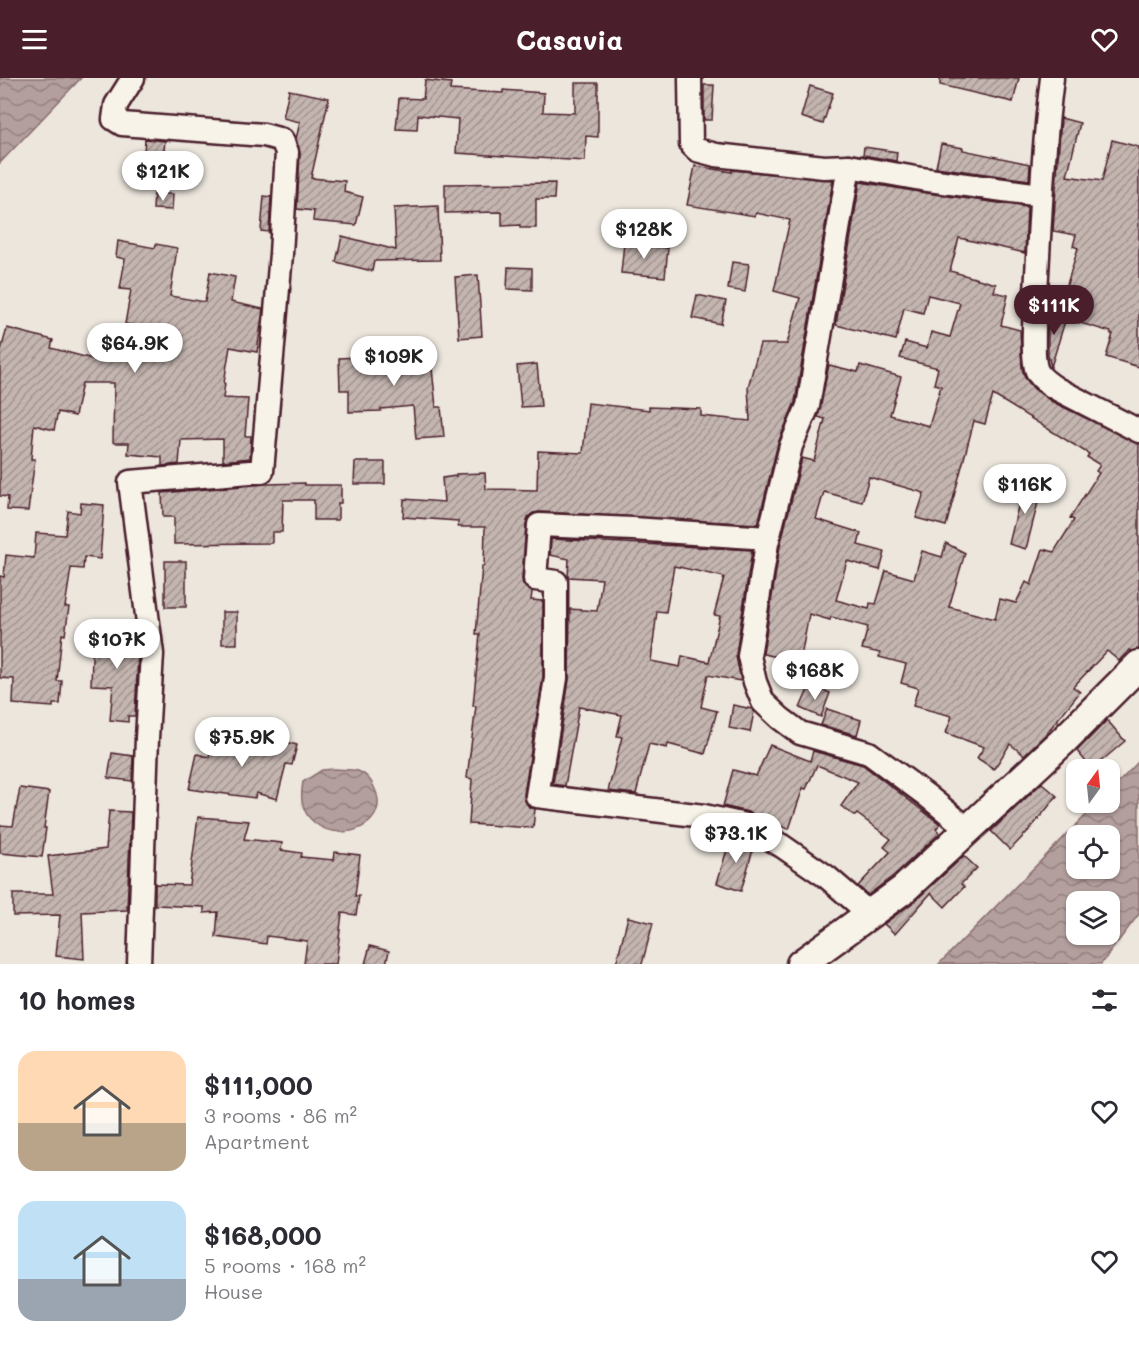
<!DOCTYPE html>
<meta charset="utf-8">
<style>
:root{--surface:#fff;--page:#f2f2f3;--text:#2b2b33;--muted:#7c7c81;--accent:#4a1f2b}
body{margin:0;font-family:Mali,sans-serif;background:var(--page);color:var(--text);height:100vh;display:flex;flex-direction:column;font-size:22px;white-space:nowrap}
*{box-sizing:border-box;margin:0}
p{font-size:20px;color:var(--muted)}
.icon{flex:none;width:33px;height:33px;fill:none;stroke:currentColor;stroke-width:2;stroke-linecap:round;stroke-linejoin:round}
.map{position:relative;height:886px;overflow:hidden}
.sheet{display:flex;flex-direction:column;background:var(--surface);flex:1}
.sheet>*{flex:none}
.needle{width:39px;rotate:15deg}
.buttons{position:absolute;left:1066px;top:681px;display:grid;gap:12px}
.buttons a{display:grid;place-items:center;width:54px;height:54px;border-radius:12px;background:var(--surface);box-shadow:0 2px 4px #0004;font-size:30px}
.price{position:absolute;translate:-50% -51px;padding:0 14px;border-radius:21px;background:#fff;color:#222;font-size:20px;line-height:39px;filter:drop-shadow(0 2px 3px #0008)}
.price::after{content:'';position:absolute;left:50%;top:36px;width:18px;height:14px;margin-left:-9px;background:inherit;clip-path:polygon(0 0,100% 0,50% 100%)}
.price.selected{background:var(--accent);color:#fff}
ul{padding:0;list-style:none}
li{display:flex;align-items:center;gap:18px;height:150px;padding:0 18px}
li span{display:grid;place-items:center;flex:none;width:168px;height:120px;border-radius:18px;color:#555}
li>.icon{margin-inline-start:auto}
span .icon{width:72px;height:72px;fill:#fffc;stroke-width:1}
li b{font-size:26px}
h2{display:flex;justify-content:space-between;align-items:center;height:72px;padding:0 18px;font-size:26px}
header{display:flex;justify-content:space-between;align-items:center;height:78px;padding:0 18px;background:var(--accent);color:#fff;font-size:27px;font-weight:800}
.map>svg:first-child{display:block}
.water{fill:url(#water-waves);stroke:#896c6f;stroke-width:1.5;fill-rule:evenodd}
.building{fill:url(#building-hatch);stroke:#4a1f2b;stroke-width:1.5;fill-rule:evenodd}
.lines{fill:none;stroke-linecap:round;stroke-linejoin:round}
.minor-casing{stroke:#4a1f2b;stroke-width:27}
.tertiary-casing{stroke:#4a1f2b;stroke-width:33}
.minor{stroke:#f7f3e8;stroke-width:22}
.tertiary{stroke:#f7f3e8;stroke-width:28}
</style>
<header><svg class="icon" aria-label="menu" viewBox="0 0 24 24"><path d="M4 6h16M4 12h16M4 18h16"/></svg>Casavia<svg class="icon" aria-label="heart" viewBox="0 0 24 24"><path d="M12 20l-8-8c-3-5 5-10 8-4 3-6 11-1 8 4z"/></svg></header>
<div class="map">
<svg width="1139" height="886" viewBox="0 0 1139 886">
<defs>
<pattern id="water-waves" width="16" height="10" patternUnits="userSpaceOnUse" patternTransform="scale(1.5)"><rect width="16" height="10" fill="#b39f9d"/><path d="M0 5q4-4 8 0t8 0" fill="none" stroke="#948180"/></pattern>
<pattern id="building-hatch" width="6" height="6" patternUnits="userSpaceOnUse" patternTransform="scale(1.5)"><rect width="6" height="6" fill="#c4b5b0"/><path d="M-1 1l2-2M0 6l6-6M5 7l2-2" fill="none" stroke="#a1938f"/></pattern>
</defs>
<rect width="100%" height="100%" fill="#ece6dd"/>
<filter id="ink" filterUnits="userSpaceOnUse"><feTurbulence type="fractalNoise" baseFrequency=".0167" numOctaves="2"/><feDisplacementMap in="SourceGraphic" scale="12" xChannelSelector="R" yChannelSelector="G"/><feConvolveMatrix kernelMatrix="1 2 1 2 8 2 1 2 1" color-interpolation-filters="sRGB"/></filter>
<g filter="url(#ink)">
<g class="water">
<polygon points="0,0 81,0 0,85"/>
<path d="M 1139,683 L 1139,836 L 1101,886 L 939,886 L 1098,725 L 1110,724 L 1110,713 ZM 1077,758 L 1110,758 L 1110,790 L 1077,790 ZM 1077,824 L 1110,824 L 1110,856 L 1077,856 Z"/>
<path d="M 334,691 C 342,692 350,691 358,693 C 366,696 371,702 374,709 C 393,746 342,767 315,745 C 301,734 300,720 303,704 L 322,692 Z"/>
</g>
<g class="building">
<polygon points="940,0 1019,0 1013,24 940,7"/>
<polygon points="425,2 451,5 450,12 503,15 503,12 544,15 543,34 575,35 575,5 598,5 598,59 586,58 585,83 456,75 458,41 418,37 417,52 396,51 399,20 423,21"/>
<polygon points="704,7 714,7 712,42 704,42"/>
<polygon points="810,8 833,15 823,46 801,39"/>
<polygon points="289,12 329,20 311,100 345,103 344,114 363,119 356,147 313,143 314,133 297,131 300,75 296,61 300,44 283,40"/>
<polygon points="1061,40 1080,45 1067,98 1102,103 1112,62 1139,69 1139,289 1106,279 1113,256 1111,256 1111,254 1053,237 1061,211 1065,213 1078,170 1073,168 1076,157 1053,153"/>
<polygon points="145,61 165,63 160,112 141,110"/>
<polygon points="941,66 963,70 963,72 1030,86 1029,102 936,89"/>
<polygon points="864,69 897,74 896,83 863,77"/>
<polygon points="695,88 732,94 732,92 833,102 795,324 778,365 758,446 540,434 533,435 528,439 526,446 522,501 523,507 532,514 531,522 543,523 543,599 524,716 525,723 529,729 535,731 533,750 469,746 472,701 467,700 476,628 473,628 480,556 476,556 482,488 484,488 485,449 458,449 458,443 403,439 404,421 444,424 442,400 456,398 456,396 485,395 486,411 537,412 538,373 583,375 588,325 649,332 649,329 701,331 701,338 750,343 748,309 760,266 787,266 800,220 774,213 790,142 756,135 755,138 687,127"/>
<path d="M 860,104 L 919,114 L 1027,129 L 1025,175 L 959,160 L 950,193 L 996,206 L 994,214 L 1008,217 L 1001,247 L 1020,252 L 1022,290 L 1025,300 L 1034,311 L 1051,323 L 1139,366 L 1139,571 L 1131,573 L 1129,572 L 1119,583 L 1107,573 L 1073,609 L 1080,614 L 1045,657 L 1024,677 L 1010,666 L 994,691 L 977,680 L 984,669 L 946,655 L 952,638 L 913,628 L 918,610 L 901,605 L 906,586 L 879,579 L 880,575 L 862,571 L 868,549 L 831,539 L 830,542 L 809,536 L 800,584 L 763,576 L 780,468 L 802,380 L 814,383 L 825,341 L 818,339 L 829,287 L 858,294 L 860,287 L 901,299 L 890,337 L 929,348 L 941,308 L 934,306 L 938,290 L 900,280 L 905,264 L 927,270 L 931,254 L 950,259 L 960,225 L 928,217 L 923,235 L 904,230 L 896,262 L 836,247 ZM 993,317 L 1089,376 L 1087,379 L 1100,387 L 1096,393 L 1099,395 L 1070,440 L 1074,442 L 1054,474 L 1043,471 L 1031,507 L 1026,504 L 1016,525 L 1000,521 L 995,541 L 949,529 L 965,475 L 946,465 L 942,479 L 922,473 L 914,501 L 886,493 L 876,526 L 870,525 L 869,531 L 836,522 L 847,483 L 880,492 L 885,474 L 858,467 L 861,455 L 816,441 L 824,414 L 862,424 L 869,399 L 924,415 L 916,440 L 946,448 L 974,343 L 985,346 Z"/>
<polygon points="555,105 554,121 536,121 536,150 520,150 520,147 502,148 502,134 445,135 445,106"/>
<polygon points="154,116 173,116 172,132 153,131"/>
<polygon points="264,118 271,119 269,154 261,153"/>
<polygon points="438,128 440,182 374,183 372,193 336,184 342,158 396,172 394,130"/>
<polygon points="118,163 155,170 156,166 177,170 170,218 205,224 210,194 235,199 231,224 263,231 257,274 230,269 224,305 225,305 223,320 248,321 245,358 251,358 250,380 223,383 223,361 181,362 179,386 162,388 162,379 128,376 129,365 114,365 113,364 114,305 82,305 75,338 58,334 54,352 34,347 31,381 35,381 28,433 7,432 8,419 0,418 0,276 7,250 53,262 51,270 100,283 100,279 138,280 143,249 125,246 131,212 120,211 125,181 116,179"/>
<polygon points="624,165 668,170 665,199 621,195"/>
<polygon points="732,184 749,186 745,214 728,211"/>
<polygon points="508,189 532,190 532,212 507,211"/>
<polygon points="478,197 482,258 459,260 455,199"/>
<polygon points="697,217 726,223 721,246 692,240"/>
<polygon points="1048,238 1065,243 1051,289 1048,277"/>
<polygon points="430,271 436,329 441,329 444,359 416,361 413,328 381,331 381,333 349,334 349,312 340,312 339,280 380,278 380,276"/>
<polygon points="537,286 541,328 521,329 517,288"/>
<polygon points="355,384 385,384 385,406 354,406"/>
<polygon points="1024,404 1042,409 1026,471 1009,466"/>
<polygon points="305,405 305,407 341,407 341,425 338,425 338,442 314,442 314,422 283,422 282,454 272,454 272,465 174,466 174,439 163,439 162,415 266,406"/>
<polygon points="81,425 104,427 100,481 84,479 83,491 71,490 65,529 69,529 65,557 62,556 57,603 62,603 60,626 53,626 53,629 13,626 14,601 0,600 0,498 4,499 6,477 34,480 36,455 65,457 68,433 80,435"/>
<path d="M 551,461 L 752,472 L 736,576 L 741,603 L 708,597 L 701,629 L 717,633 L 705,676 L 668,666 L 667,670 L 649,666 L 636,716 L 608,713 L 622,659 L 617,658 L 622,637 L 579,629 L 565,708 L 553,706 L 569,602 L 570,531 L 597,533 L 602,501 L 568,499 L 569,481 L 550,477 ZM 674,488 L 724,499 L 714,537 L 720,538 L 709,584 L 682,578 L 680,589 L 651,583 L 657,533 L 666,534 Z"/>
<rect x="165" y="483" width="21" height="46"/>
<rect x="222" y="534" width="15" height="32"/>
<polygon points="93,553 136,554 138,576 135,638 128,638 128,644 110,642 113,608 91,607"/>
<polygon points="810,607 830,615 821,639 800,630"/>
<polygon points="733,627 752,631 754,634 750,654 729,650"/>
<polygon points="827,631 861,642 857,657 821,647"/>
<polygon points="1107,642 1125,663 1092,691 1077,673"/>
<polygon points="215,656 275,671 278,662 297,667 292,687 286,686 277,721 256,715 255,720 189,711 197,676 209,679"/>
<polygon points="770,667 810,683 813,673 863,687 940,746 936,751 940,755 893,798 868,817 858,808 890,774 884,769 891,761 857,736 855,738 841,728 858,704 817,687 806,711 803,710 789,751 767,744 748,734 723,728 733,692 756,698"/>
<polygon points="112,675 133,678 132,703 108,700"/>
<polygon points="1042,705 1057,718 1031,750 1010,772 991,753"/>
<polygon points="20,710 49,714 44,750 46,750 42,779 0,775 0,747 13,748"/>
<polygon points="109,733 131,734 127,832 82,834 84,881 56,878 60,837 13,838 13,816 53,816 48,778 106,771"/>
<polygon points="198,739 249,743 244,761 282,765 281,772 302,775 301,779 334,782 335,774 360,777 355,818 359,818 356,837 342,835 336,886 304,886 307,863 267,858 266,866 216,859 218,834 204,835 204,829 155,827 155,806 189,807"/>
<polygon points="731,758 740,760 754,768 741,813 717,805"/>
<polygon points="964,778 977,790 961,806 964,809 945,829 931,815 895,856 884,846 915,823"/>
<polygon points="628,839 653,845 642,886 616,886"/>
<polygon points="370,868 389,873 386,886 365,886"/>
</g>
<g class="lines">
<defs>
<g id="minor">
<polyline points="133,0 116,27 114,41 122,46 264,57 282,62 287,74 281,176 262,393 130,404 152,576 147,660 139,886"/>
<polyline points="690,0 691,66 697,72 716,77 824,89 849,88"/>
<path d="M 1052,0 C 1043,72 1040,143 1036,215 C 1035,231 1031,280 1037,293 C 1041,301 1049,306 1057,311 L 1139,353"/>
<polyline points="768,460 633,451 539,447 535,501 556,504 556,600 537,718 704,738 745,747 782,768 827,799 870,836"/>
<polyline points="968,751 926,717 869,675 800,655 780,640 763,624 755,604 749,578 767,465 791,368 808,328 849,88 921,101 1041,117"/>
</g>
<polyline id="tertiary" points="801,886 904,811 1062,664 1139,587"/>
</defs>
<use href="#minor" class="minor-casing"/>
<use href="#tertiary" class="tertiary-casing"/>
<use href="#minor" class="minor"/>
<use href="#tertiary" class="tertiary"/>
</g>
</g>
</svg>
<div class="buttons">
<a><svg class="needle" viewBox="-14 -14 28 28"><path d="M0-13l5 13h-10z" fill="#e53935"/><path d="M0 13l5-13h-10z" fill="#7c7c81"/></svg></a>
<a><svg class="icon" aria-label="locate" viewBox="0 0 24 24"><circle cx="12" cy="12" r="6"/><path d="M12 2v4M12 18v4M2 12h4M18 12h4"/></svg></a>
<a><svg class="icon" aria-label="layers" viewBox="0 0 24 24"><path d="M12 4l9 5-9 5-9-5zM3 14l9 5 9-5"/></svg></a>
</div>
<b class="price" style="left:163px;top:124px">$121K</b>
<b class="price" style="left:644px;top:182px">$128K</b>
<b class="price selected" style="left:1054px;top:258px">$111K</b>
<b class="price" style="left:135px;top:296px">$64.9K</b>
<b class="price" style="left:394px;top:309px">$109K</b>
<b class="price" style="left:1025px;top:437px">$116K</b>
<b class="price" style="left:117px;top:592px">$107K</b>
<b class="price" style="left:815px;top:623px">$168K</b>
<b class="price" style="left:242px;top:690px">$75.9K</b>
<b class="price" style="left:736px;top:786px">$73.1K</b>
</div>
<section class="sheet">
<h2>10 homes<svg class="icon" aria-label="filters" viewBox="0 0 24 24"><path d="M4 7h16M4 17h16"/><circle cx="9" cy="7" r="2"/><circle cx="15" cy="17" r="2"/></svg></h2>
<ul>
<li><span style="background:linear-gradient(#ffd9b3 60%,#b9a48a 0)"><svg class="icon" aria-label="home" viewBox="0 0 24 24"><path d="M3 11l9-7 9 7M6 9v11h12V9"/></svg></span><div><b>$111,000</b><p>3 rooms · 86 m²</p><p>Apartment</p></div><svg class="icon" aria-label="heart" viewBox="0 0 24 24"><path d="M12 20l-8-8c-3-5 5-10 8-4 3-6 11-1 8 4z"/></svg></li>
<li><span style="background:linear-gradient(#bfe0f5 65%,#9aa5b1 0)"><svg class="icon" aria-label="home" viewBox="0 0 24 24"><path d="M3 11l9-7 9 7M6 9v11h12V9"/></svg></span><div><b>$168,000</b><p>5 rooms · 168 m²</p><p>House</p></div><svg class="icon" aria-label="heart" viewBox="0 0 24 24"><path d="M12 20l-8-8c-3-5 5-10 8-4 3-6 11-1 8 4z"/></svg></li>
</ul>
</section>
